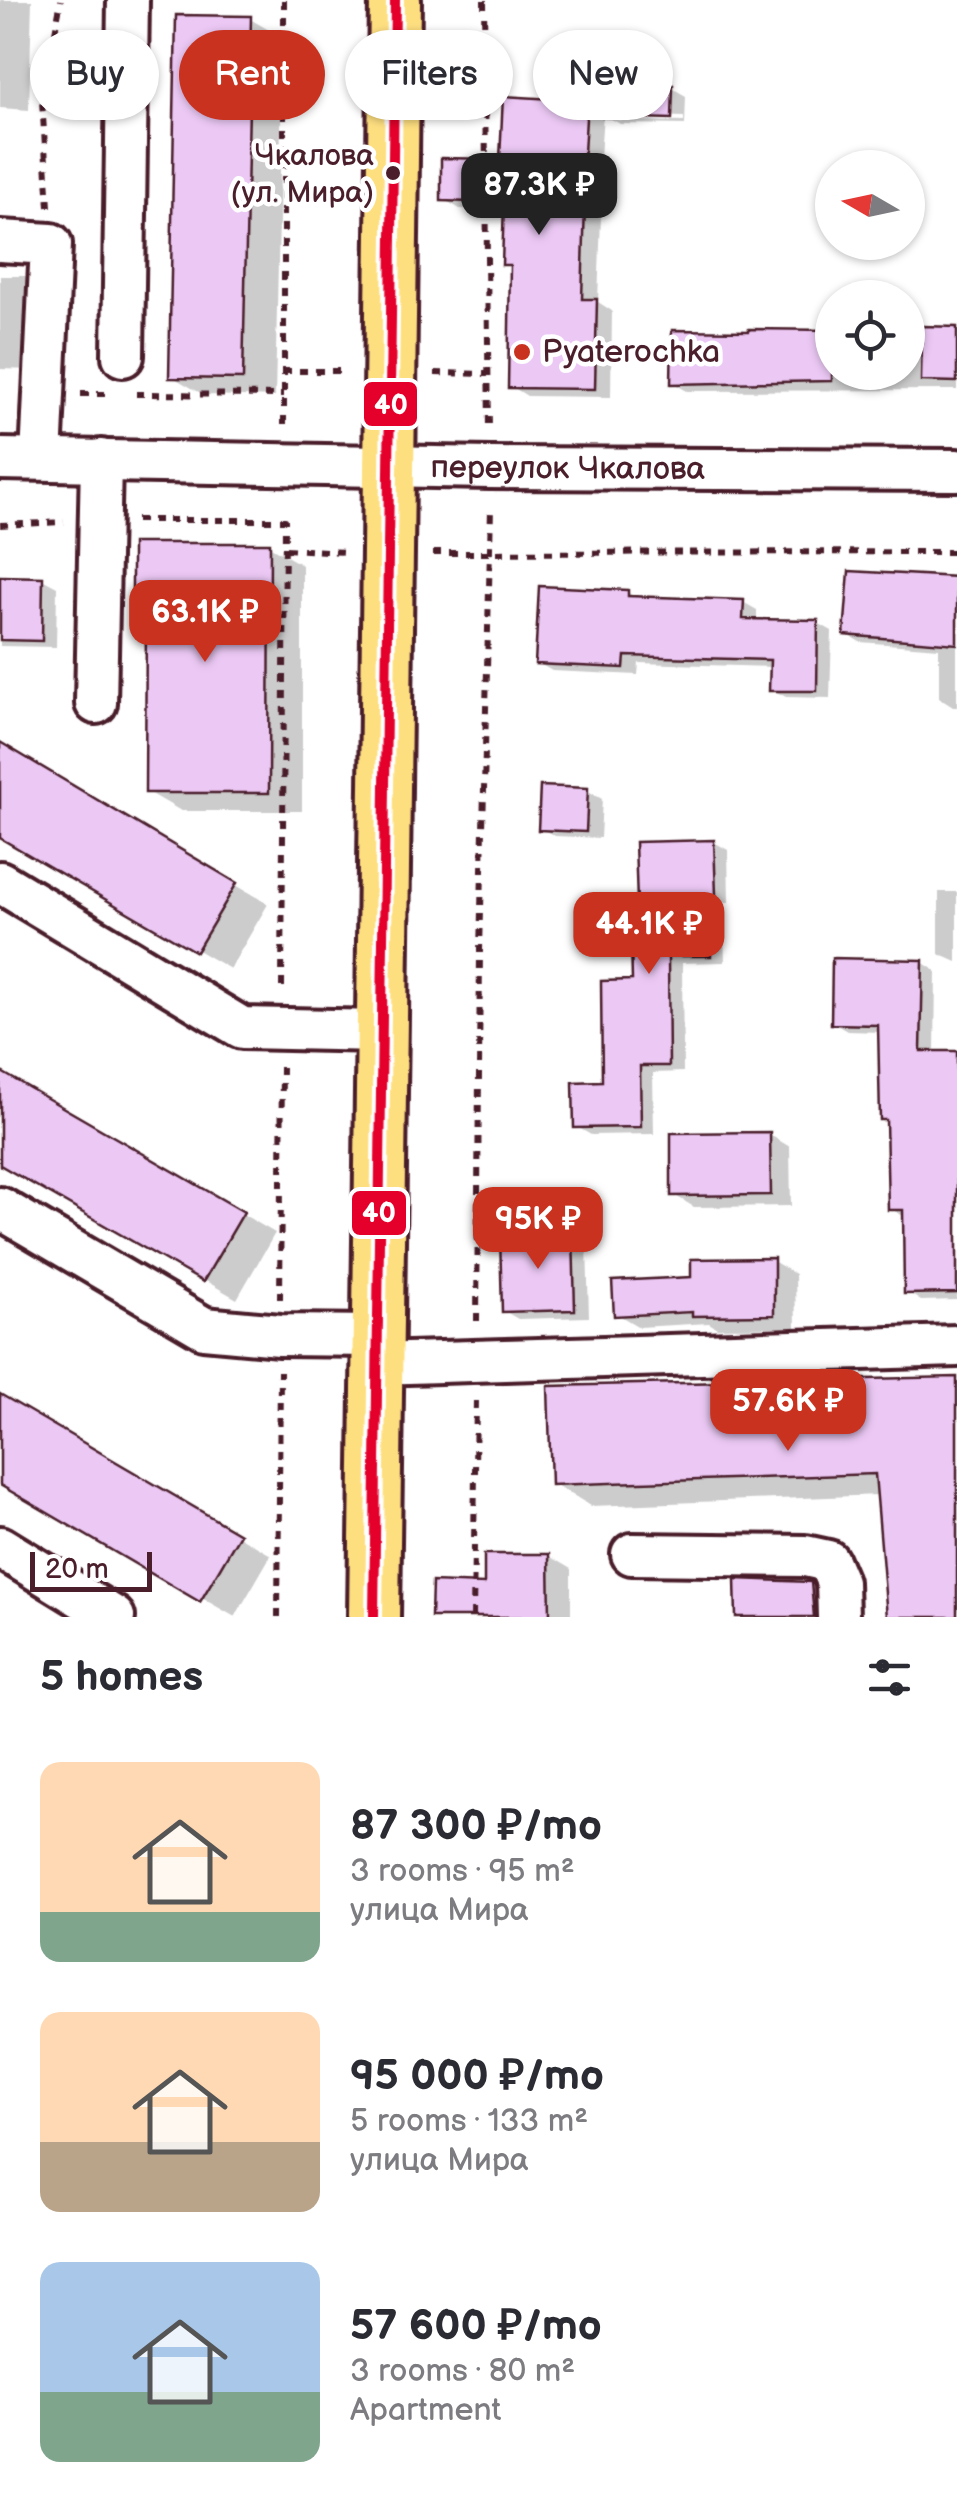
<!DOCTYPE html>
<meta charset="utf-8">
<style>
:root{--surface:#fff;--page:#f2f2f3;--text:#2b2b33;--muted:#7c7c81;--accent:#c8321e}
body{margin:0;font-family:"Balsamiq Sans",sans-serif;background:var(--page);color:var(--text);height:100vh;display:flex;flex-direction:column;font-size:38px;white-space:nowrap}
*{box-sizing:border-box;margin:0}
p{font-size:32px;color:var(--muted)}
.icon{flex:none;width:55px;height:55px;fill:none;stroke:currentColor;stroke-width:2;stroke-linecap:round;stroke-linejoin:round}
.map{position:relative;height:1617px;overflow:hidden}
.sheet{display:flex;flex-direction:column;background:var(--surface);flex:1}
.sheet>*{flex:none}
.top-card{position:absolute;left:30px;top:30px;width:898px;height:90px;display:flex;gap:20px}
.needle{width:65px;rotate:279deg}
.buttons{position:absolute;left:815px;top:150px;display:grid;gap:20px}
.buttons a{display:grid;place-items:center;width:110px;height:110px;border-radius:50%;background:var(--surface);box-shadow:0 2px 8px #0004;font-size:50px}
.scale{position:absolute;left:30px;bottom:25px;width:122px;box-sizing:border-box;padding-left:10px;border:5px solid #4a1f2b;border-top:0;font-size:28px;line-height:35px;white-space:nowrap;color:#4a1f2b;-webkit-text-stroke:8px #fff;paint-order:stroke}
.price{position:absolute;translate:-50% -85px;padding:0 22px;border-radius:20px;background:var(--accent);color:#fff;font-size:32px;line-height:65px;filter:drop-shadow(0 2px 5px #0008)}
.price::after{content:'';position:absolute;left:50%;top:60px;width:30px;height:22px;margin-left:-15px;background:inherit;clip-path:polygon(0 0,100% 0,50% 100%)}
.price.current{background:#222;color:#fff}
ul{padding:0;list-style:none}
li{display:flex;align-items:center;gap:30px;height:250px;padding:0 40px}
li span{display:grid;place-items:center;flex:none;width:280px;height:200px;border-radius:20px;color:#555}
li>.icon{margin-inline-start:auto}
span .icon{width:120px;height:120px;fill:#fffc;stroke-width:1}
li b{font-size:42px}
h2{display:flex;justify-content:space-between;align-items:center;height:120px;padding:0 40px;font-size:42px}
.chip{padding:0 35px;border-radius:45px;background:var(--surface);box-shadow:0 2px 8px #0004;font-size:35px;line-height:90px}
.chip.current{background:var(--accent);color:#fff}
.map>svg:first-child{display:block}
.shadow{fill:#0003;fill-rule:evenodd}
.building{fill:#ecc9f5;stroke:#4a1f2b;stroke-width:2.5}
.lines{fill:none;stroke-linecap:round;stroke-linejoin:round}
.minor-casing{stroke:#4a1f2b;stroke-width:48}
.major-casing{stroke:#4a1f2b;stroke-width:58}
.path{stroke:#4a1f2b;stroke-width:6;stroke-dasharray:8 8;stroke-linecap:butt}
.minor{stroke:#fff;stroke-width:40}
.major{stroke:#fedf80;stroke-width:50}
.bus-1-casing{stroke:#fff;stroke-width:18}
.bus-1{stroke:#e4002b;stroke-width:10}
.bus-dot{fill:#4a1f2b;stroke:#fff;stroke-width:4}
.poi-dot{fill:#c8321e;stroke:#fff;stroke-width:4}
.labels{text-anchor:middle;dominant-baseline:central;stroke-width:9;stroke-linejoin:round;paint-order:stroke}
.bus-label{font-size:30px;fill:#4a1f2b;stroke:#fff;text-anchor:end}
.poi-label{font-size:32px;fill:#4a1f2b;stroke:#fff;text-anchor:start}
.street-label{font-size:32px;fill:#4a1f2b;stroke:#fff}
.line-badge{stroke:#fff;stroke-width:4}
.badge-label{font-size:28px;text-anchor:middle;font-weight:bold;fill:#fff}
</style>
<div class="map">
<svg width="957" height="1617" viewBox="0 0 957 1617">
<rect width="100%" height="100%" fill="#fff"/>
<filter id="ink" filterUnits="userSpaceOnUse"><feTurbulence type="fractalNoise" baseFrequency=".01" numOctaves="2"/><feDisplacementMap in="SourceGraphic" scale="20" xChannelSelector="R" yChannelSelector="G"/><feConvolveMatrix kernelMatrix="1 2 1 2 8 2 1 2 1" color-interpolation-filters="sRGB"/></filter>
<g filter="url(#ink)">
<g class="shadow">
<polygon points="0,0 32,0 29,110 0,108"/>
<polygon points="250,19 283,38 275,397 204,395 171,376"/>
<path d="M 646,65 L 660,73 L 660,87 L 672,88 L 686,96 L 685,125 L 620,124 L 603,114 L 596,215 L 601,217 L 598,302 L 612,311 L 611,397 L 527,396 L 511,386 L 513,268 L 504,264 L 506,210 L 460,209 L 443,199 L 587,103 L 606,114 ZM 617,115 L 684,117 L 684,122 L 617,120 Z"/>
<polygon points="0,276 25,276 39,285 35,370 0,369"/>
<polygon points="827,324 832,324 832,372 908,372 908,328 957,329 957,390 687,391 673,383 827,332"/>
<polygon points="269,546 302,565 302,811 181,811 148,792 149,621 135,613"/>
<polygon points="0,579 42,579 57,587 56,647 0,646"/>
<polygon points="957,580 957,707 953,707 939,698 939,648 860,642 846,634"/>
<polygon points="627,592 639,599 743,602 757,610 757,622 818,623 832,631 830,698 786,697 771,689 772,667 639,663 638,675 552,671 538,663"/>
<polygon points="0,744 268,904 230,969 0,835"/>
<polygon points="588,791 602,799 600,838 555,836 540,828"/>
<polygon points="714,842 728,850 729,902 723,902 725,962 682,963 683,1072 653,1073 654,1134 591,1135 577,1127 604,1084 634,983 640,905"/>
<polygon points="939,892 957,892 957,962 939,954"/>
<polygon points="922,962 936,971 935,1054 957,1053 957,1300 921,1301 907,1292 905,1217 891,1209 888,1122 883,1119 881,1032 847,1031 833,1023"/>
<polygon points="0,1074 275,1233 237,1299 0,1162"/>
<polygon points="770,1135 790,1147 791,1206 694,1207 674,1195"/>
<polygon points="573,1236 587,1244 589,1317 518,1319 504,1311"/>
<polygon points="773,1261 795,1274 796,1327 717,1328 709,1323 639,1327 617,1314 694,1280"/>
<polygon points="957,1380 957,1617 889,1617 879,1495 591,1506 554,1484"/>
<polygon points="0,1396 271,1555 235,1617 0,1482"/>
<polygon points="549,1556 571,1569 571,1617 434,1617"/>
<polygon points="810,1584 833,1597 836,1617 739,1617"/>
</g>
<g class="building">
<polygon points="176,15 251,16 243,379 169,378"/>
<polygon points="605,61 646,62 646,83 673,85 672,119 603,117"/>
<polygon points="503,96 587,101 581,205 585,205 582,299 597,299 595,389 508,388 510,265 502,265 504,203 441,201 441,158 500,159"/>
<polygon points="922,326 957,327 957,382 921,381"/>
<polygon points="749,329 832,330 832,381 671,384 672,330 749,331"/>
<polygon points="132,543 270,543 269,793 145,793 146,615 132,615"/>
<polygon points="849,571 957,577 957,644 844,635"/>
<polygon points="0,576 43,577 42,641 0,640"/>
<polygon points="539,586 628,590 628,596 744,600 743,619 818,620 817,691 769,691 770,660 625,656 624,668 535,664"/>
<polygon points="0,742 237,883 196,952 0,838"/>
<polygon points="540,786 588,788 586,832 538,830"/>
<polygon points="714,840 716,895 710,895 711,956 668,956 669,1066 640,1066 641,1127 574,1128 573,1082 602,1081 601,981 632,980 630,903 637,903 635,842"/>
<polygon points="832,958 923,960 921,1051 957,1051 957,1293 904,1294 903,1210 888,1210 886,1120 880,1120 878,1025 831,1024"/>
<polygon points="0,1071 244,1212 203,1282 0,1165"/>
<polygon points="770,1132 771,1195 671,1196 671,1133"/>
<polygon points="573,1233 575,1310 502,1312 500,1235"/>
<polygon points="774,1258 774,1315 692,1316 692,1312 614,1316 612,1281 691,1277 691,1259"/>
<polygon points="957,1377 957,1617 887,1617 875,1474 551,1485 548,1386"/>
<polygon points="0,1394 240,1534 200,1602 0,1485"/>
<polygon points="484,1554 549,1554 550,1617 431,1617 432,1582 484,1584"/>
<polygon points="735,1579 811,1582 814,1617 736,1617"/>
</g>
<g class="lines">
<defs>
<g id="minor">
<polyline points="0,241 51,244 41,459"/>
<polyline points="123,356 128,0"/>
<path id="s1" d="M 0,459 L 490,468 L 957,470"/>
<polyline points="96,703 101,460"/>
<polyline points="0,882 242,1028 379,1031"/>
<polyline points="0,1208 204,1328 280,1335 377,1336"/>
<polyline points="376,1364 957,1346"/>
<polyline points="0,1547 114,1617"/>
<polyline points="632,1554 805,1556 828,1561 837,1582 838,1617"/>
</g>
<path id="major" d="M 374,1617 C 379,1078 391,539 395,0"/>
</defs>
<use href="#minor" class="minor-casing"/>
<use href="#major" class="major-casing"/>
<g class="path">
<polyline points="484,0 489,431"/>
<polyline points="49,207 42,101 61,0"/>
<polyline points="283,371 347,371"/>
<polyline points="435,373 488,374"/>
<polyline points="81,394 109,394"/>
<polyline points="136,394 283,395"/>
<polyline points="284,424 284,0"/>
<polyline points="136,520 285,520 282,989"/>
<polyline points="0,525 64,522"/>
<polyline points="286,549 346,552"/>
<polyline points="433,553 957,552"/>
<polyline points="280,1299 282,1066"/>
<polyline points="477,1321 480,950 491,508"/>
<polyline points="278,1617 280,1371"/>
<polyline points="473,1617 476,1398"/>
</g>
<use href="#minor" class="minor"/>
<use href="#major" class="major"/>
<defs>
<path id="bus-1" d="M 374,1617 C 379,1078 391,539 395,0"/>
</defs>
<use href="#bus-1" class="bus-1-casing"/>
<use href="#bus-1" class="bus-1"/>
</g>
</g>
<circle class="bus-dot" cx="393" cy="173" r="9"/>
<circle class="poi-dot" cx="522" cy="352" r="10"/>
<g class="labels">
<g class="bus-label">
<text x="374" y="156">Чкалова<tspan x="374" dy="37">(ул. Мира)</tspan></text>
</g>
<g class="poi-label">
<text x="542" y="352">Pyaterochka</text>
</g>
<g class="street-label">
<text stroke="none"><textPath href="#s1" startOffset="568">переулок Чкалова</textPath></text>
</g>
</g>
<g class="line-badge">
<rect x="362" y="380" width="57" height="48" rx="10" fill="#e4002b"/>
<rect x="350" y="1189" width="58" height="48" rx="10" fill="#e4002b"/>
</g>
<g class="badge-label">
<text x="391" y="414">40</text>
<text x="379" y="1222">40</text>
</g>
</svg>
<div class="buttons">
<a><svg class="needle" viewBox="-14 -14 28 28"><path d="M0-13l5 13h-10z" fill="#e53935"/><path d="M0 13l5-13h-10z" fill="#7c7c81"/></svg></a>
<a><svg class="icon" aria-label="locate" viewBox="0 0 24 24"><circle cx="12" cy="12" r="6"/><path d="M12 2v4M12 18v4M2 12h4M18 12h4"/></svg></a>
</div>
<div class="scale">20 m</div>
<b class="price current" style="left:539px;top:238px">87.3K ₽</b>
<b class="price" style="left:205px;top:665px">63.1K ₽</b>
<b class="price" style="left:649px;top:977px">44.1K ₽</b>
<b class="price" style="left:538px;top:1272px">95K ₽</b>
<b class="price" style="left:788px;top:1454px">57.6K ₽</b>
<div class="top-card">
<a class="chip">Buy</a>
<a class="chip current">Rent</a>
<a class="chip">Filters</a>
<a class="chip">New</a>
</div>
</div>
<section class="sheet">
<h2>5 homes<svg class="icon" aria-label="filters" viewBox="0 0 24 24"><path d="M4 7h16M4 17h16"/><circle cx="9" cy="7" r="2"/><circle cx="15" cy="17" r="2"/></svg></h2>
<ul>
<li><span style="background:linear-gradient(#ffd9b3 75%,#7fa58c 0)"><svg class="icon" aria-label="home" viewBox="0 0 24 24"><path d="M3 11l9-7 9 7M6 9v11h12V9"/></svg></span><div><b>87 300 ₽/mo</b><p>3 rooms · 95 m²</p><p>улица Мира</p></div></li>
<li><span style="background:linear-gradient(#ffd9b3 65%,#b9a48a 0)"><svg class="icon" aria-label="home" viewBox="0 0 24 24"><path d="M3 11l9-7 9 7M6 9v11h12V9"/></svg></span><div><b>95 000 ₽/mo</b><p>5 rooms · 133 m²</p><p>улица Мира</p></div></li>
<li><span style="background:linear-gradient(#a9c7e8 65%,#7fa58c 0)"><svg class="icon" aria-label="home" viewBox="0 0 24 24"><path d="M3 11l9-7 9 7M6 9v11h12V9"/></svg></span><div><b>57 600 ₽/mo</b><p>3 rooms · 80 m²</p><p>Apartment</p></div></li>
</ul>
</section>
